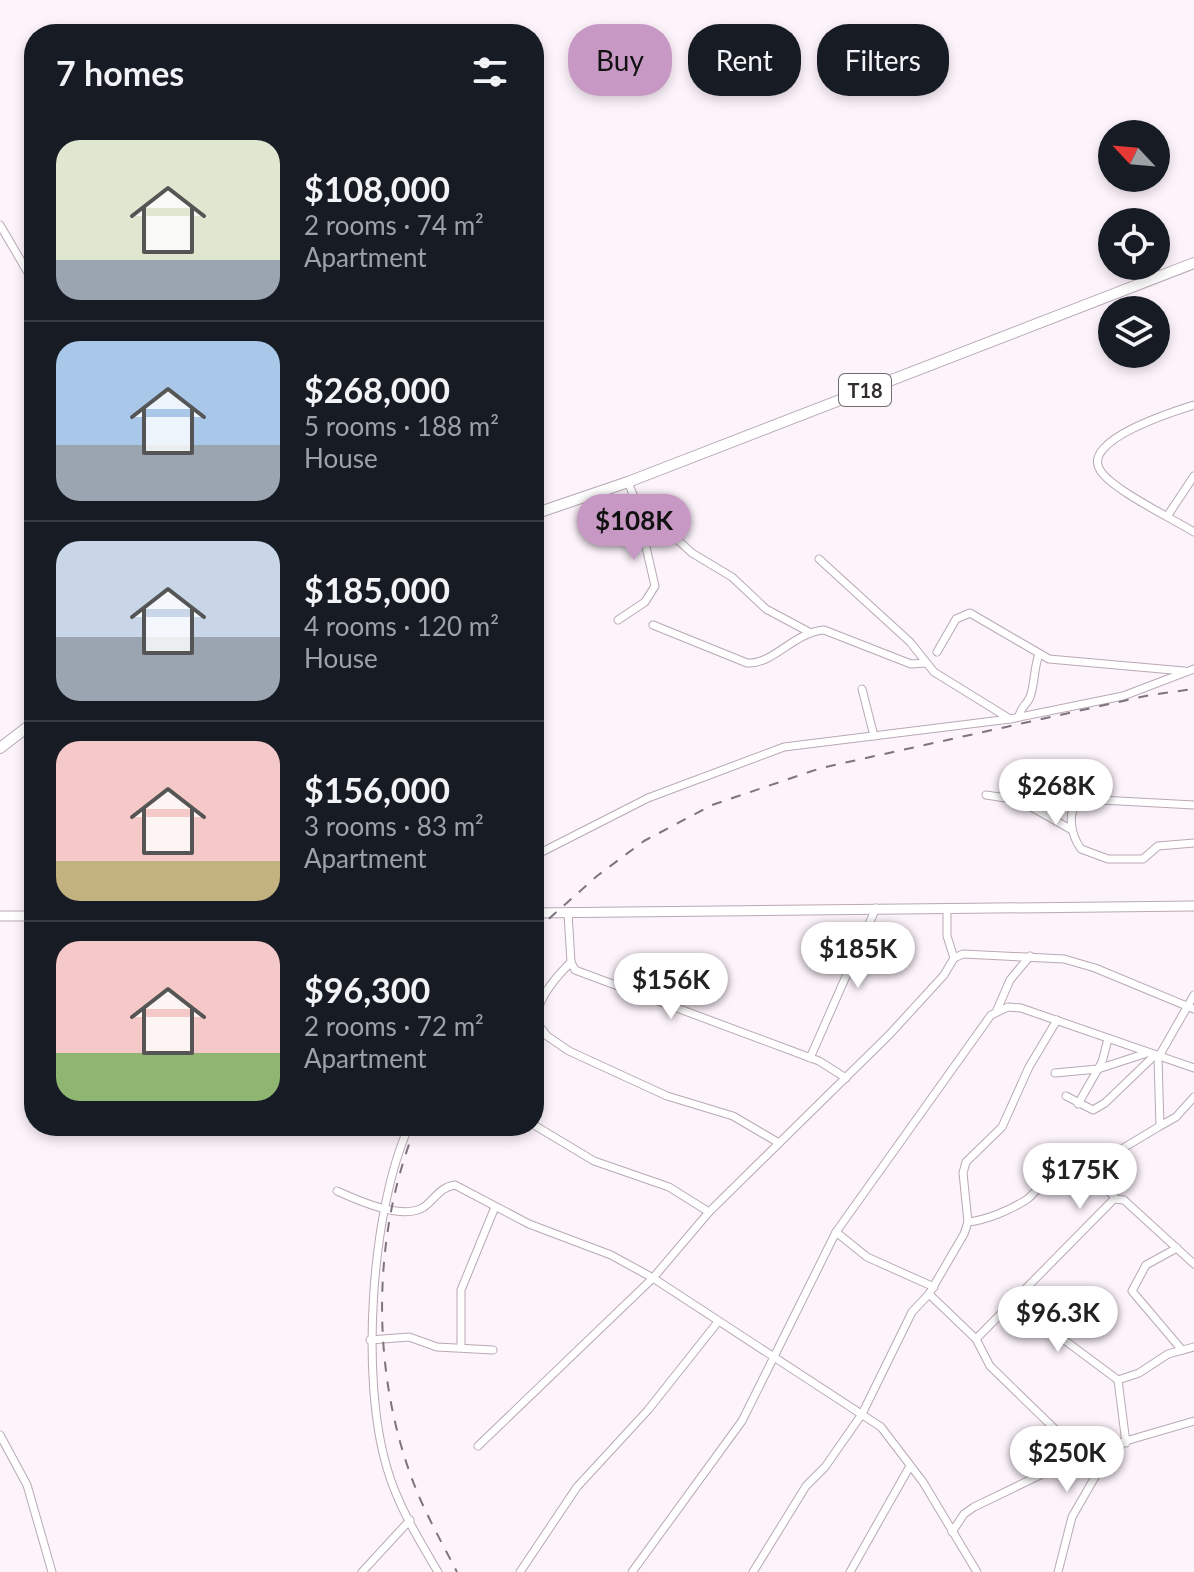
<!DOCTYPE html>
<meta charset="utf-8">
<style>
:root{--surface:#171b24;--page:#242831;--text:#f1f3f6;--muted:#9ea1a6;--line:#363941;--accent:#c898c5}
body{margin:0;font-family:Lato,sans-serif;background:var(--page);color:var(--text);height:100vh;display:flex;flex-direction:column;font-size:30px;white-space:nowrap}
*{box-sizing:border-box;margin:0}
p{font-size:26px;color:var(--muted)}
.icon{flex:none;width:44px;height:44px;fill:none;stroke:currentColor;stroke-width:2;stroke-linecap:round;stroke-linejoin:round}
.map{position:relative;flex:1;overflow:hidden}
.sheet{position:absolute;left:24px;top:24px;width:520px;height:1112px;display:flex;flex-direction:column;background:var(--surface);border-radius:32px;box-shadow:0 4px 12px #0003}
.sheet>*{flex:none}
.banner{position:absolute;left:568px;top:24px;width:506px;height:72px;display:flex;gap:16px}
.needle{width:52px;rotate:296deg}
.buttons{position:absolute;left:1098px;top:120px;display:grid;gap:16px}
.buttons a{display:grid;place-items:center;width:72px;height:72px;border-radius:50%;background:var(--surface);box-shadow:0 4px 12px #0003;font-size:40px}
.price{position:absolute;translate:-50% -68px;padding:0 18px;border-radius:28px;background:#fff;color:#222;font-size:26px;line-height:52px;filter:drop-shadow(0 2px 4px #0008)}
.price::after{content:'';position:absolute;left:50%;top:48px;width:24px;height:18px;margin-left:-12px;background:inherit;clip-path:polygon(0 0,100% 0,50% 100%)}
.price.selected{background:var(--accent);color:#111}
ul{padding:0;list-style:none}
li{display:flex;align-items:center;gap:24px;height:200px;padding:0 32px}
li+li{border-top:2px solid var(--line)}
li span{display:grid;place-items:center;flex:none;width:224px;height:160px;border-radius:24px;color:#555}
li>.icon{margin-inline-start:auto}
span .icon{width:96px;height:96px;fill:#fffc;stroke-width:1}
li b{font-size:34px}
h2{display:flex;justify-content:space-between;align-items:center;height:96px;padding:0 32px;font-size:34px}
.chip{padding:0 28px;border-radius:32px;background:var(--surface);box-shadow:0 4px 12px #0003;font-size:28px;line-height:72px}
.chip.selected{background:var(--accent);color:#111}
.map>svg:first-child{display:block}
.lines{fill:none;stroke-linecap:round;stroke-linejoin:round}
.minor-casing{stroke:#b8a9b5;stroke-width:9}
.major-casing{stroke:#b8a9b5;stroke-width:11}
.highway-casing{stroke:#b8a9b5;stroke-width:12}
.minor{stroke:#fff;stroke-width:7}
.major{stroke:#fff;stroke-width:9}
.highway{stroke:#fff;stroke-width:10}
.rail{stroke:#7d757b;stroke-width:2;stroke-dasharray:10 10;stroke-linecap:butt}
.labels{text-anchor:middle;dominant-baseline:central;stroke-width:6;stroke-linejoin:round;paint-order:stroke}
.shield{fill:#fff;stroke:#706c70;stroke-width:2}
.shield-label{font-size:20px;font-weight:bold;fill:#332d32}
</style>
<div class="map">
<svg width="1194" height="1572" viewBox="0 0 1194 1572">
<rect width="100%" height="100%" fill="#fdf3fb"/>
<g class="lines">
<defs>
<g id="minor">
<polyline points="0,225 34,283"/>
<path d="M 1194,405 C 1175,411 1081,440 1100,470 C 1111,489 1173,519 1194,532"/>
<polyline points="628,482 636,502 692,553 732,577 766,609 809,632"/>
<polyline points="1168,515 1194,476"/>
<polyline points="819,559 910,642 934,672 1010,719"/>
<polyline points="618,620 645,602 655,586 636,504"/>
<path d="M 653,625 L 747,663 C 773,665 794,632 824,630 L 911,664 L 926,663"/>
<polyline points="937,652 956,619 970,613 1049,659 1184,671"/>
<polyline points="862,689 874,736"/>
<path d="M 1019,717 C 1020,706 1029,704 1031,694 C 1035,680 1034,668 1039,654"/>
<polyline points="986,795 1019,800 1072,830"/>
<path d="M 1194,805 L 1082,799 C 1065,809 1071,835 1081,849 L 1108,859 L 1143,859 L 1158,846 L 1194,843"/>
<polyline points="534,856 648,798 784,747 1010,719 1123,696 1194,669"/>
<polyline points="568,913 571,962 575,970 819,1061 846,1078"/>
<polyline points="954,958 963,954 1064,959 1095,968 1194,1009"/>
<path d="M 571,962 C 556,977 534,1001 537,1023 L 547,1036 L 569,1051 L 667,1096 L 733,1116 L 779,1143"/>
<polyline points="997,1010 1010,980 1030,956"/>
<polyline points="810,1058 876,908"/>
<polyline points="1055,1073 1098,1069 1147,1053"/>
<polyline points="1066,1096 1093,1110 1105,1103 1154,1056"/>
<polyline points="1078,1104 1102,1062 1108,1039"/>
<polyline points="534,1125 594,1161 669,1187 709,1212"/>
<path d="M 409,1126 C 371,1211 360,1378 387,1468 C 397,1504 419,1540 438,1572"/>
<polyline points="1160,1126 1176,1117 1194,1097"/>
<polyline points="1120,1150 1160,1126 1158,1058 1194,995"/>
<path d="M 337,1191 C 357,1200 403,1221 424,1207 C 435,1199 440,1187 455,1185 L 529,1224 L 611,1255 L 653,1278 L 881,1427 L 923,1482 L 977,1572"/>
<path d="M 968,1222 C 987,1220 1010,1210 1026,1200 C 1042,1190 1056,1153 1080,1163 C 1093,1169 1106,1188 1116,1199"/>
<polyline points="836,1232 867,1257 934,1287"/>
<polyline points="1177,1248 1146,1265 1132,1291 1182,1350"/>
<polyline points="929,1294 976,1339 990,1366 1061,1435 1088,1452"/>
<polyline points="1009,1306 1028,1313 1118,1380"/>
<polyline points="976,1339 1114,1199 1124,1200 1194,1264"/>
<polyline points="370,1340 409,1337 437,1347 493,1350"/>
<polyline points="461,1347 461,1290 495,1207"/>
<polyline points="0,1435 27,1485 52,1572"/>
<polyline points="1126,1443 1118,1380 1139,1373 1168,1354 1194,1347"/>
<polyline points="478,1446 653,1278 709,1212 890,1034 944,975 954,958 947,936 947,908"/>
<polyline points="952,1532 964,1514 974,1507 1088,1452 1194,1421"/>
<polyline points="362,1572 410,1520"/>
<polyline points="520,1572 577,1487 648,1410 717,1323"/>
<polyline points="632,1572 742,1421 836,1232 991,1015 1008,1007 1021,1008 1194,1068"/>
<polyline points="753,1572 806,1486 825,1467 862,1414 912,1312 929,1294 964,1234 968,1222 963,1173 966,1162 1002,1127 1029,1067 1057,1020"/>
<polyline points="850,1572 910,1466"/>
<polyline points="1058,1572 1072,1517 1099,1470 1121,1445"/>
</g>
<g id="major">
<polyline points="534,913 1194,906"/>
<polyline points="0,916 34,916"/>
</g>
<g id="highway">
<polyline points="534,514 628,482 1194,263"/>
<polyline points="0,748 34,722"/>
</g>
</defs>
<use href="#minor" class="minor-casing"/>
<use href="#major" class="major-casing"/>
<use href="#highway" class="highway-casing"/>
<use href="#minor" class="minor"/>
<use href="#major" class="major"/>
<use href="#highway" class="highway"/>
<g class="rail">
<polyline points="534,932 597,876 644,841 712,805 821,768 1150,695 1194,689"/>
<path d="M 416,1126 C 369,1242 371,1387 421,1501 C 432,1525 445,1549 457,1572"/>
</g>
</g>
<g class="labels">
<rect class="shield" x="839" y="374" width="52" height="32" rx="6"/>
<g class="shield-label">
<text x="865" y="390">T18</text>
</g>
</g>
</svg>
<div class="buttons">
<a><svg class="needle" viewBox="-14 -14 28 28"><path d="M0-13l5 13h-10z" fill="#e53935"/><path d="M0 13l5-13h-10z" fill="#9ea1a6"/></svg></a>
<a><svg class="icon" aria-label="locate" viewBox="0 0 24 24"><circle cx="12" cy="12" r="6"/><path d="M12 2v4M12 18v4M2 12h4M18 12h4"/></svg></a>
<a><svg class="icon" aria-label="layers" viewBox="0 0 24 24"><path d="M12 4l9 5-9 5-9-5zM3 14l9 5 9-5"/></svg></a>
</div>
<b class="price selected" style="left:634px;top:562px">$108K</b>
<b class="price" style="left:1056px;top:827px">$268K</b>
<b class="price" style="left:858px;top:990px">$185K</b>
<b class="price" style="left:671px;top:1021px">$156K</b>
<b class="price" style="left:1080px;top:1211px">$175K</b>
<b class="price" style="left:1058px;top:1354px">$96.3K</b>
<b class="price" style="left:1067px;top:1494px">$250K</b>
<div class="banner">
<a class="chip selected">Buy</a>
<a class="chip">Rent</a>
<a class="chip">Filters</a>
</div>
<section class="sheet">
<h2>7 homes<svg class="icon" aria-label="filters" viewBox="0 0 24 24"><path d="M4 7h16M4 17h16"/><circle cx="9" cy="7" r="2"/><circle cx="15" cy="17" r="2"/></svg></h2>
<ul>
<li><span style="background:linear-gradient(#dfe7d0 75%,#9aa5b1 0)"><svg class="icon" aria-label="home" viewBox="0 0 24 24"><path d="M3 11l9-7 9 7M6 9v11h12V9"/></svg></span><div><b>$108,000</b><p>2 rooms · 74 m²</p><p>Apartment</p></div></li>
<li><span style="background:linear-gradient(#a9c7e8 65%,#9aa5b1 0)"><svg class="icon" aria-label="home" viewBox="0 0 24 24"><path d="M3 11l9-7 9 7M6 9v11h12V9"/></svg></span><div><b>$268,000</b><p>5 rooms · 188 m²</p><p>House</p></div></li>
<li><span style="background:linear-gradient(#c9d6e8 60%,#9aa5b1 0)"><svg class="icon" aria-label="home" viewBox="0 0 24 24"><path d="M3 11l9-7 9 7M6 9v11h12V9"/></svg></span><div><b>$185,000</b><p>4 rooms · 120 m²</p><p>House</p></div></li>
<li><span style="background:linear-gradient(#f6c9c9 75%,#c2b280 0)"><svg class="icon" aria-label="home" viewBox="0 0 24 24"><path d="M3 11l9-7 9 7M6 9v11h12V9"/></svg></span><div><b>$156,000</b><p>3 rooms · 83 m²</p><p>Apartment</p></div></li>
<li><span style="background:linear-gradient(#f6c9c9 70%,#8fb573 0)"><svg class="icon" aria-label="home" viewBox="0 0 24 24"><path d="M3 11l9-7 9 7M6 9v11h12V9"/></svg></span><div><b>$96,300</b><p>2 rooms · 72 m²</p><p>Apartment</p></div></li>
</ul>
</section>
</div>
